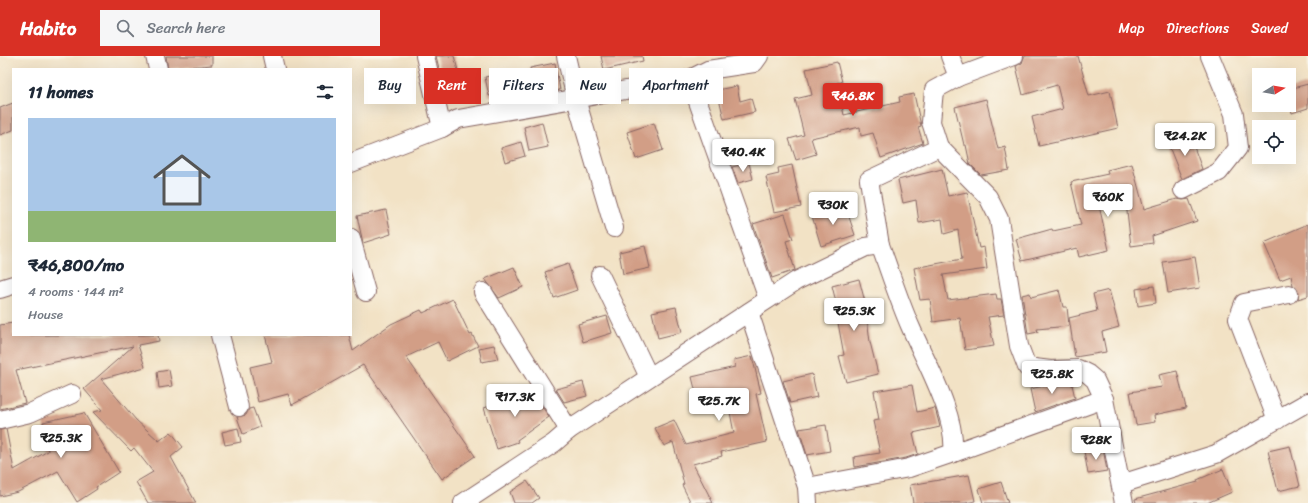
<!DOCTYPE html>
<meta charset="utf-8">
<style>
:root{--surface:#fff;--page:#f6f6f7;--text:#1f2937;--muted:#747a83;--accent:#d93025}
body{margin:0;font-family:Sriracha,sans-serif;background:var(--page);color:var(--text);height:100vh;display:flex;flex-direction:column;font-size:15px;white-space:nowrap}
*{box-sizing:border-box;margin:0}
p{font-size:13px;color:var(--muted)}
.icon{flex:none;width:22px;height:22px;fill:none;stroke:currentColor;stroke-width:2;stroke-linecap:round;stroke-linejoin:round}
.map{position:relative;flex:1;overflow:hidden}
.panel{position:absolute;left:12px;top:12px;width:340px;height:268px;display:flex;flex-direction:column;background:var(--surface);border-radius:0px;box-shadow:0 4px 16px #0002}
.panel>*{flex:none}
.banner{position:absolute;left:364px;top:12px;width:380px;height:36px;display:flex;gap:8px}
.needle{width:26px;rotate:79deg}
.buttons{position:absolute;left:1252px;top:12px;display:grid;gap:8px}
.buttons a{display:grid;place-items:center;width:44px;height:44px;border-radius:0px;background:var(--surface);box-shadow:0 4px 16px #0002;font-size:20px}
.price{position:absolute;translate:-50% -34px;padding:0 9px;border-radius:4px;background:#fff;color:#222;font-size:13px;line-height:26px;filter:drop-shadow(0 1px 2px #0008)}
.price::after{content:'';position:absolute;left:50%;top:24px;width:12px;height:9px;margin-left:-6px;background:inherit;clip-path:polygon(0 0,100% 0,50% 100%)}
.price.current{background:var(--accent);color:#fff}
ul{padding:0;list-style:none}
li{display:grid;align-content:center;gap:8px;height:212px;padding:0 16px}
li span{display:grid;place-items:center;height:124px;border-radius:0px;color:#555}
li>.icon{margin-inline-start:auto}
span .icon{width:72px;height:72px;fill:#fffc;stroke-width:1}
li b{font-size:17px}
h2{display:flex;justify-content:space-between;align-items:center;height:48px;padding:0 16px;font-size:17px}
.pill{padding:0 14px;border-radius:0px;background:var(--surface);box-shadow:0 4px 16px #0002;font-size:14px;line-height:36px}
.pill.current{background:var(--accent);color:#fff}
header{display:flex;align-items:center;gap:24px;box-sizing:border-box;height:56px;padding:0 20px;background:var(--accent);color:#fff}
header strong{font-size:19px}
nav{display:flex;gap:22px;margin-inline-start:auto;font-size:14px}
.search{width:280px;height:36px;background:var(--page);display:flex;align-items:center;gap:10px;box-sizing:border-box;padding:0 14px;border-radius:0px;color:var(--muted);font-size:15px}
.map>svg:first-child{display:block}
.building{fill:#d29e86}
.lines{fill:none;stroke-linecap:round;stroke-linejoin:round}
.street-casing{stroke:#856361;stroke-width:20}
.street{stroke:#fff;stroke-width:18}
</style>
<header>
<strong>Habito</strong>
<div class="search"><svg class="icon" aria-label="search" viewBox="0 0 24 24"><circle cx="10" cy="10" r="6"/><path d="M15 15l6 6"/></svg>Search here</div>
<nav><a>Map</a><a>Directions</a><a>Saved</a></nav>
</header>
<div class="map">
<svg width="1308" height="447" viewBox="0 0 1308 447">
<rect width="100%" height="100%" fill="#fbf7ec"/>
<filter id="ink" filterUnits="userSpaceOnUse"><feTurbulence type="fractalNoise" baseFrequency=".025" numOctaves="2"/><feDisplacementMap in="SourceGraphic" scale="8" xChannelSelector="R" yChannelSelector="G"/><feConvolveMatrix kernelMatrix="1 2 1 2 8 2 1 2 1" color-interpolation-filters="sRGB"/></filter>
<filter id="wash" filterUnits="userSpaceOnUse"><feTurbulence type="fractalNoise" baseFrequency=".012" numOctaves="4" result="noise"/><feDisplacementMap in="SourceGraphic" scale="16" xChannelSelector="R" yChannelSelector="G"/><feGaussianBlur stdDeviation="0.9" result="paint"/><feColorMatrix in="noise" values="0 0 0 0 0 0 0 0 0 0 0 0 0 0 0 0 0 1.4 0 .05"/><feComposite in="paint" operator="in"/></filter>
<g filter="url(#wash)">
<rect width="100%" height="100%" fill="#f2e2c5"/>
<g id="blocks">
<g class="building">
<polygon points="166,0 212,0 212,9 168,13"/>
<polygon points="436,0 454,0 463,32 445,37"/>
<polygon points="601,0 642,0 643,5 604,14"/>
<polygon points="1027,0 1078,0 1089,40 1110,35 1118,72 1039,90 1032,61 1063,53 1057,29 1023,39 1016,10 1022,7 1024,1"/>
<polygon points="837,6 842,26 837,27 844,59 900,46 899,41 914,38 921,70 918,71 923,87 881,102 873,77 861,80 860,71 811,82 816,98 796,104 789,83 804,79 795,43 812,39 806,13"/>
<polygon points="555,7 560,34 536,39 530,12"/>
<polygon points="503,17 507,36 489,40 485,21"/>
<polygon points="1308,28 1308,52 1292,57 1289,45 1289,33"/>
<polygon points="737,30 740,45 751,42 755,56 724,63 717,34"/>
<polygon points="986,43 998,93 1005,91 1009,114 981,119 970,108 966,89 964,89 955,51"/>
<polygon points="13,47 13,74 0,79 0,52"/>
<polygon points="542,66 548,91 529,95 524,71"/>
<polygon points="654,67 663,94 636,103 627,76"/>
<polygon points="1190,80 1202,113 1182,123 1168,88"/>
<polygon points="521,86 525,100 505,106 501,92"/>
<polygon points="749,107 753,123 738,127 732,111"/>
<polygon points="1132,108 1144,153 1177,143 1183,144 1189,143 1197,165 1152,180 1153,187 1131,190 1125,138 1098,145 1109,194 1079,201 1077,192 1022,205 1016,183 1052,173 1053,175 1081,169 1071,126 1108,118 1107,114"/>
<polygon points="792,109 801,151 774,156 766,121 779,118 778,112"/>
<polygon points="942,113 948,140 967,136 979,192 984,191 987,213 943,219 948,244 996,238 997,243 1001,243 1004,259 988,261 994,290 965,294 960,262 933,266 930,243 920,244 914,212 962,203 958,174 944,178 942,163 919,167 916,144 903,147 898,124"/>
<polygon points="845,149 855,179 821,190 812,160"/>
<polygon points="386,154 391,178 363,187 357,160"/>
<polygon points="785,158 793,183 786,185 795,214 772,222 753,168"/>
<polygon points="1308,168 1308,240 1298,243 1299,236 1293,229 1291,220 1280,224 1264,187"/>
<polygon points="645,190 650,212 623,218 619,196"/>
<polygon points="1195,201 1200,232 1168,237 1163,206"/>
<polygon points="568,208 577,234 554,242 545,216"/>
<polygon points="514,211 523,231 499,242 485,223"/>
<polygon points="859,223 865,246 870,286 878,318 846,326 839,300 844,299 838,267 841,266 832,230"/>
<polygon points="1154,230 1156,247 1138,250 1136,233"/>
<polygon points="1059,234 1063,251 1067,251 1069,270 1037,273 1038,276 1028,278 1022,239 1030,237 1031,241"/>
<polygon points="1109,234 1119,271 1102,276 1106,296 1075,301 1069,262 1097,255 1093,238"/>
<polygon points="453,243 470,279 472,278 478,290 447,305 438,286 406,301 475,400 442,423 363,309 292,349 288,338 258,346 250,311 272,306 265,279 349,279 353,295 391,268 421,254 423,257"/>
<polygon points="676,251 682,276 658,282 652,256"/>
<polygon points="607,260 612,277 583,286 578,268"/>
<polygon points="13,267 13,279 158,279 159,285 138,289 145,311 101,323 136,364 159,385 171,376 183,391 171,401 196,447 148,447 136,426 153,416 134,392 131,395 93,356 102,354 84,333 133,290 16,314 25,347 0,353 0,269"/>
<polygon points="494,289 498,303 482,306 479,292"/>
<polygon points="752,300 761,337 756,338 767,386 721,396 722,400 693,408 713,447 691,447 682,429 684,428 673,386 664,390 655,372 674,364 686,389 734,377 728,346 700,353 692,321 735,311 734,304"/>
<polygon points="169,314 172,330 159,332 157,316"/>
<polygon points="1177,315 1186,352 1154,359 1155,366 1136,369 1130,336 1162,331 1159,319"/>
<polygon points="812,318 817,341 790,347 783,325"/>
<polygon points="1071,324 1075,342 1035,356 1030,333"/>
<polygon points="583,326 587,340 564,346 556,333"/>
<polygon points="912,329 917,356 935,352 940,371 913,377 918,398 906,402 855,411 854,401 880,397 873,365 879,364 874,335"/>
<polygon points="530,332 549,361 517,384 518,386 497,393 484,352 517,341"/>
<polygon points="253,352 260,371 243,378 237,361 246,359 249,353"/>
<polygon points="84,357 119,416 96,431 97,433 77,446 58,415 18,436 0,440 0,374 6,373 14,414 48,395 43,366"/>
<polygon points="826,369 830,395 807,399 799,373"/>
<polygon points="238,372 241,386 225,389 222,376"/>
<polygon points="1290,390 1300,430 1278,435 1268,395"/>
<polygon points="1103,392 1107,415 1088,418 1084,395"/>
<polygon points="1223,413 1232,436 1207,447 1136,447 1135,443 1198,426 1197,424"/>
<polygon points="969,419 975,445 965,447 913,447 910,429"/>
<polygon points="527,425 539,442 532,447 514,447 510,436"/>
<polygon points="1001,426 1008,447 983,447 979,433"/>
</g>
</g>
</g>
<g filter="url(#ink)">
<use href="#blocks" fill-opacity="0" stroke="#856361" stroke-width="1"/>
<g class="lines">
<defs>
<g id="street">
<polyline points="155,0 158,13"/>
<polyline points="272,0 275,13"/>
<polyline points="425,0 442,72"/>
<polyline points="566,0 576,43 614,172"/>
<polyline points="759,0 754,7 708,14 690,23 768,243"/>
<polyline points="950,0 958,21"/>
<polyline points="1014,0 958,21 934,34 931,66 939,91 988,141 999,163 1019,290 1027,311 1050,314 1078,313 1088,318 1095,324 1104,343 1124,447"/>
<polyline points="351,107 442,72 458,63 690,23"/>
<polyline points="1183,134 1219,116 1238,92 1234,58 1210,0"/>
<polyline points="351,182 366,236"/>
<polyline points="600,219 649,321"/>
<polyline points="0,233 13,229"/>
<polyline points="483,236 569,374"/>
<polyline points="749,256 807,431 808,447"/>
<polyline points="220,279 239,351"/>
<polyline points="0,364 30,357 72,338"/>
<polyline points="1277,364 1238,263 1244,247 1289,238"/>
<polyline points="953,397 1104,343"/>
<polyline points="1121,428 1216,398 1308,346"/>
<path d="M 807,431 L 909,412 L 953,397 C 957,360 926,307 911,272 C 899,245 890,216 880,189"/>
<polyline points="463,447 554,387 569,374 796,225 866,191 880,189 869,124 939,91"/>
</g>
</defs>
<use href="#street" class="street-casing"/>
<use href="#street" class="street"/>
</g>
</g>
</svg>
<div class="buttons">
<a><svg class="needle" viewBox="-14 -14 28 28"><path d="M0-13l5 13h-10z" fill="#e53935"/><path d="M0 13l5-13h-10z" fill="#747a83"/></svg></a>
<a><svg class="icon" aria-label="locate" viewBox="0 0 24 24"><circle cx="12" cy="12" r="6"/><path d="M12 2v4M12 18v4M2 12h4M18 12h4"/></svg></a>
</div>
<b class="price current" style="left:853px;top:61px">₹46.8K</b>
<b class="price" style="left:1185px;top:101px">₹24.2K</b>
<b class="price" style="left:743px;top:117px">₹40.4K</b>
<b class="price" style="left:1108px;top:162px">₹60K</b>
<b class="price" style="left:833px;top:170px">₹30K</b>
<b class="price" style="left:854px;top:276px">₹25.3K</b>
<b class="price" style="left:1052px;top:339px">₹25.8K</b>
<b class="price" style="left:515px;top:362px">₹17.3K</b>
<b class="price" style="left:719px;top:366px">₹25.7K</b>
<b class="price" style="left:61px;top:403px">₹25.3K</b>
<b class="price" style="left:1096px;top:405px">₹28K</b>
<div class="banner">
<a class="pill">Buy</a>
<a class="pill current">Rent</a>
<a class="pill">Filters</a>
<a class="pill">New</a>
<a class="pill">Apartment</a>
</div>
<section class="panel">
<h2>11 homes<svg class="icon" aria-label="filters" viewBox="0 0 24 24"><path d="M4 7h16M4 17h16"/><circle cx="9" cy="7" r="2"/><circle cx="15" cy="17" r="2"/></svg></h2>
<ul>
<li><span style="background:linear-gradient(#a9c7e8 75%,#8fb573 0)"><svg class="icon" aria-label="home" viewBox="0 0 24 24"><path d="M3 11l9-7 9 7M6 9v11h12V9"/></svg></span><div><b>₹46,800/mo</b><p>4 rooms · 144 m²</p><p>House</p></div></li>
</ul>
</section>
</div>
